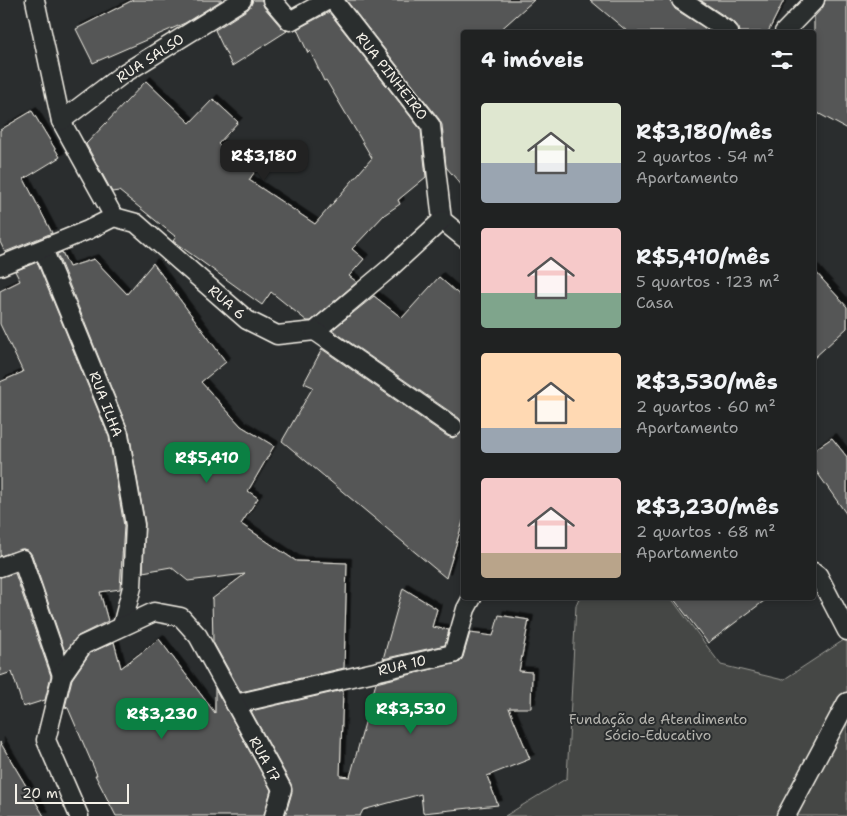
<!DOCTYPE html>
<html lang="pt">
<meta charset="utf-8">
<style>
:root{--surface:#202222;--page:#282a2a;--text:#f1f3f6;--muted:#a2a4a5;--line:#3d3f40;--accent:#0b8043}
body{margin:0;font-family:"Shantell Sans",sans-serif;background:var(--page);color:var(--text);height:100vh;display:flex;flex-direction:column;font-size:19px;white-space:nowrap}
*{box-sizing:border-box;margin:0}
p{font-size:16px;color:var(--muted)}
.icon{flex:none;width:28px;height:28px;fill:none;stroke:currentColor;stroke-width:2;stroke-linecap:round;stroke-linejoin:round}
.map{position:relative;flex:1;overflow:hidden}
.drawer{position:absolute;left:461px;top:30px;width:355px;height:570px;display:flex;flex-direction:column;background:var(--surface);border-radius:5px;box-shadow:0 2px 8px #0003,0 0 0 1px var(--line)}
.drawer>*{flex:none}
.scale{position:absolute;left:15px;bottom:12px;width:114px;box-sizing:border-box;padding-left:5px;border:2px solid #f4f1e8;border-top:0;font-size:14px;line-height:18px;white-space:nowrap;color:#f4f1e8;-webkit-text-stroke:4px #2a2d2e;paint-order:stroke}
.price{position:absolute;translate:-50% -42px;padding:0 11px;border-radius:10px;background:var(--accent);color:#fff;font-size:16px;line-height:32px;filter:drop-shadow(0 1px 2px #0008)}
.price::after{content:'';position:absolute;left:50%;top:30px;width:15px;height:11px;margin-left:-8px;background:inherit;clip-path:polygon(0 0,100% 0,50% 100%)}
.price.current{background:#222;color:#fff}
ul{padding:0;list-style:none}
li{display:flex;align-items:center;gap:15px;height:125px;padding:0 20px}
li span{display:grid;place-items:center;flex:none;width:140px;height:100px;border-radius:5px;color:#555}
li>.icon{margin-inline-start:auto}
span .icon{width:60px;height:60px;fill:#fffc;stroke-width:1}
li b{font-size:21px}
h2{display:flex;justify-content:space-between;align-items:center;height:60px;padding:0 20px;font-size:21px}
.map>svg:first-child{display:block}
.green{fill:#444645;stroke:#9c9c96}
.building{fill:#555756;stroke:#f4f1e8;filter:url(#shadow)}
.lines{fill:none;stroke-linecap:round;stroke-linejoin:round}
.service-casing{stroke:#f4f1e8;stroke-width:21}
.service{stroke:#2a2d2e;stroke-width:18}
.labels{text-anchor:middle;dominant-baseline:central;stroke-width:4;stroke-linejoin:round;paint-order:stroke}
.street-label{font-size:14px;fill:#f4f1e8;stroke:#2a2d2e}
.park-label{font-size:14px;fill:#b6b5af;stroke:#2a2d2e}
</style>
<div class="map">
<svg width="847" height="816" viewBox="0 0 847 816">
<defs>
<filter id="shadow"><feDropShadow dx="4.5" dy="-4.5" stdDeviation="0" flood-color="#0009"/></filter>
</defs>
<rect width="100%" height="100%" fill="#2a2d2e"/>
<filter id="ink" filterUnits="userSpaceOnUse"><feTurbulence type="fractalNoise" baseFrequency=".02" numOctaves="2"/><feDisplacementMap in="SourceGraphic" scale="10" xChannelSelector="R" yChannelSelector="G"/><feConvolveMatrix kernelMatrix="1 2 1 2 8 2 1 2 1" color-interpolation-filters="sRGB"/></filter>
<g filter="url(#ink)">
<polygon class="green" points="579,598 671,598 721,665 783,680 847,638 847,816 505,816 567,778 576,605"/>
<g class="building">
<polygon points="133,0 222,0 185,23 93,63 76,29"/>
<polygon points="253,0 262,0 264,7 282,28 287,31 232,66 215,30 248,9 251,5"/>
<polygon points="346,0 534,0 498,32 464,32 464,188 446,167 442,125 439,119"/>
<polygon points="590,0 670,0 675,9 711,32 628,32"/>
<polygon points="700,0 784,0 768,32 740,32 739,28 735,23"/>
<polygon points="825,0 847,0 847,129 814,111 814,17 823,7"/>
<polygon points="329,12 421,130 426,177 398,200 400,204 384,215 352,249 364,259 349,276 357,282 311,321 307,321 271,292 262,305 173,241 176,237 119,191 112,192 86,144 146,81 190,123 213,99 238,122 218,144 256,170 249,180 315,224 372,158 326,80 324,81 310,51 308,53 297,29"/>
<polygon points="32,111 60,157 24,179 52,233 5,252 0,242 0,130"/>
<polygon points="62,252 69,267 94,259 127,294 153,263 226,362 201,382 241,426 274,446 248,491 258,498 241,524 296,561 347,563 344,668 241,692 213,642 212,599 245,574 188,581 171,567 143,572 145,523 129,432 57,254"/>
<polygon points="37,262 109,437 124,526 120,589 100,592 108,621 78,636 65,652 32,555 29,551 23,549 0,556 0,382 23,372 0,324 0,291 20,281 15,271"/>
<polygon points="814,270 847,307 847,328 814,358"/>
<polygon points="439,277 464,299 464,518 446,578 282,441 313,387 304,383 322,349 447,436 453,438 461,433 464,427 462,422 459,418 332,330 374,296 402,318"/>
<polygon points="832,438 847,457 847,515 814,468 814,450"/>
<polygon points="15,573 51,676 45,700 23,707 12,672 0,676 0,577"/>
<polygon points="403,588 437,609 432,627 449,630 445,645 383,659"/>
<polygon points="673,598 768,598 708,643"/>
<polygon points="499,615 529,620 519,671 532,672 531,708 509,708 530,759 487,776 498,805 423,813 421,794 363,810 360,816 285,816 292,792 291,784 251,711 343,690 340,776 350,777 376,683 460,662 463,657 470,633 493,636"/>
<polygon points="159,639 215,713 215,688 271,790 264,816 116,816 95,775 97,775 68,708 65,707 72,679 90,653 114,642 121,668"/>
<polygon points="0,742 44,816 0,816"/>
</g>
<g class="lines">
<defs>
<g id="service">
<polyline points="35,0 61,121 114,217"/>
<polyline points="272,0 290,21 328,0"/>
<polyline points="333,0 431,126 442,220 464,238"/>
<polyline points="681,0 729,32"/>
<polyline points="784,32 815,0"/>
<polyline points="61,121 123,74 242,0"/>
<polyline points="43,249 119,434 135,525 132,587 122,626"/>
<polyline points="0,266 88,230 114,217 136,223 247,320 277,335 315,331 390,268 442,220"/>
<polyline points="315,331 453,427"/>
<polyline points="0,567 22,559 62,675"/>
<polyline points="814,572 818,575 847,631"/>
<polyline points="235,704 453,654 466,609 472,598"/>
<polyline points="79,816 46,740 62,675 83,645 154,612 181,617 198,636 282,789 274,816"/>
<polyline points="786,816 847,702"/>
</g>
</defs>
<use href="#service" class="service-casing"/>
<use href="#service" class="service"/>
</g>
</g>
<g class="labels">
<g class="street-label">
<text transform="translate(150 58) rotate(-33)">RUA SALSO</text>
<text transform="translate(392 76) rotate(52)">RUA PINHEIRO</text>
<text transform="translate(227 302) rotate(41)">RUA 6</text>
<text transform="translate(106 404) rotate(69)">RUA ILHA</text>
<text transform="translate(402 665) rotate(-13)">RUA 10</text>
<text transform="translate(265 759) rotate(61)">RUA 17</text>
</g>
<g class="park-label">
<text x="658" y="719">Fundação de Atendimento<tspan x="658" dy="16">Sócio-Educativo</tspan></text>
</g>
</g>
</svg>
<div class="scale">20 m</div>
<b class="price current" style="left:264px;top:182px">R$3,180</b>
<b class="price" style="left:207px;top:484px">R$5,410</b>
<b class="price" style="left:411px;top:735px">R$3,530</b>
<b class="price" style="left:162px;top:740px">R$3,230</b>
<section class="drawer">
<h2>4 imóveis<svg class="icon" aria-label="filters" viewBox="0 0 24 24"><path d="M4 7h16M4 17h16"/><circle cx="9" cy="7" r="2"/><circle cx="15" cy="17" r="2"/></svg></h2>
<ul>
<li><span style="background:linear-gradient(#dfe7d0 60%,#9aa5b1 0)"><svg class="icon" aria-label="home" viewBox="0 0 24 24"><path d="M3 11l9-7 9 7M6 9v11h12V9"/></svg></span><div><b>R$3,180/mês</b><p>2 quartos · 54 m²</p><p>Apartamento</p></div></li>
<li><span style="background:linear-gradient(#f6c9c9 65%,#7fa58c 0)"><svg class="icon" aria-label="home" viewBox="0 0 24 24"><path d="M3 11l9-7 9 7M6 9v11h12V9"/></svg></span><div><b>R$5,410/mês</b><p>5 quartos · 123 m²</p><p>Casa</p></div></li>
<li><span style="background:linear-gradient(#ffd9b3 75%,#9aa5b1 0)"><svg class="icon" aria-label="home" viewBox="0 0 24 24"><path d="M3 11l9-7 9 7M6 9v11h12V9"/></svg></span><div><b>R$3,530/mês</b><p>2 quartos · 60 m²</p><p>Apartamento</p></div></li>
<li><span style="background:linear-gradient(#f6c9c9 75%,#b9a48a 0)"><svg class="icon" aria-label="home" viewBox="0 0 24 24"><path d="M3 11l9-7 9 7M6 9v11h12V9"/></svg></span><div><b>R$3,230/mês</b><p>2 quartos · 68 m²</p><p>Apartamento</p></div></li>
</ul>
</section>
</div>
